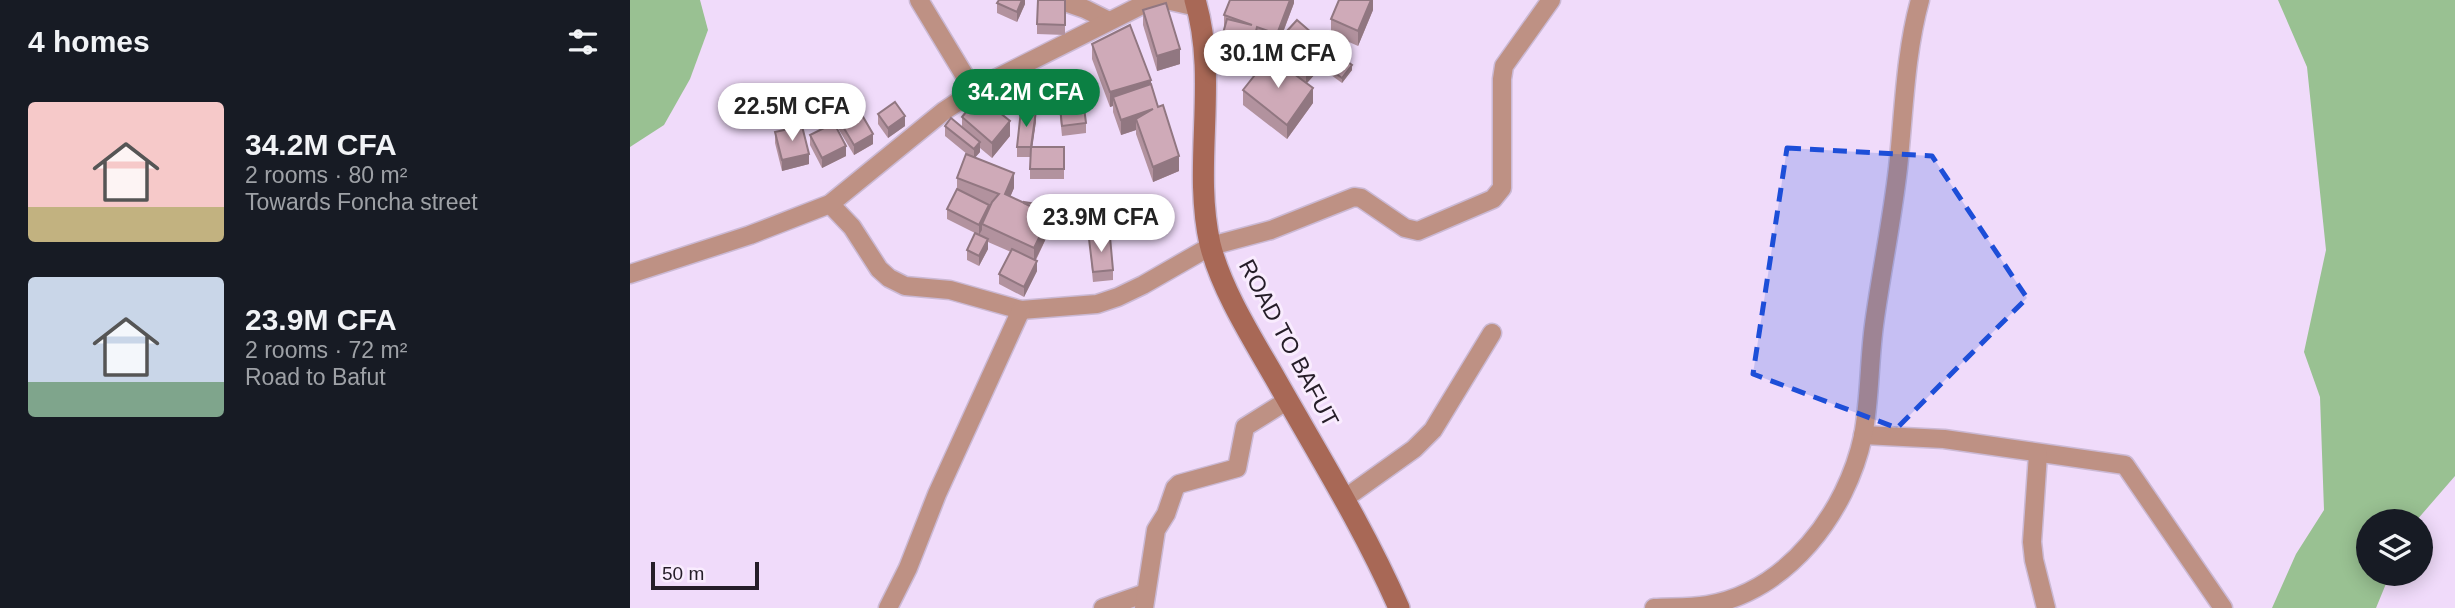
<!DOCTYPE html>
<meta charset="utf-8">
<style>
:root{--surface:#171b24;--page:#20242c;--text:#f1f3f6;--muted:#9ea1a6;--accent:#0b8043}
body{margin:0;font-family:Helvetica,sans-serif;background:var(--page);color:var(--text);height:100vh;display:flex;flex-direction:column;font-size:26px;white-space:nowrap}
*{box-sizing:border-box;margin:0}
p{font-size:23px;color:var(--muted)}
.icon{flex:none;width:38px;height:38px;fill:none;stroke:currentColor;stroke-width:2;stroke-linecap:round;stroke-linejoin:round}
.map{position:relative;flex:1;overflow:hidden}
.sheet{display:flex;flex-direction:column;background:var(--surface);width:630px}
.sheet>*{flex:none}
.tools{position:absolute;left:1726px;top:509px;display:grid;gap:14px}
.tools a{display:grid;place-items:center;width:77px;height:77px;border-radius:50%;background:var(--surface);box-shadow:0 4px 18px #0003;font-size:35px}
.scale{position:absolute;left:21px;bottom:18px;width:108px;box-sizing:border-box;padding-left:7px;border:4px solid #251d28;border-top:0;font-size:19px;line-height:24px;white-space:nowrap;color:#251d28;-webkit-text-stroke:5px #f9ecfe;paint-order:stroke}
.price{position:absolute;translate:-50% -60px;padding:0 16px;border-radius:24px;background:#fff;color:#222;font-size:23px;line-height:46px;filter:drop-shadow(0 2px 4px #0008)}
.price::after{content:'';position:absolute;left:50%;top:42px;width:21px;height:16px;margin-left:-10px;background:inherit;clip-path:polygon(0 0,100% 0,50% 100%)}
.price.on{background:var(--accent);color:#fff}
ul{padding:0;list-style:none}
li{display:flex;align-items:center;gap:21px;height:175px;padding:0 28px}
li span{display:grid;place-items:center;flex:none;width:196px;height:140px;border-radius:7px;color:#555}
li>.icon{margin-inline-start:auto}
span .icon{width:84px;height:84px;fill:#fffc;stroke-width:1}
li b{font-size:30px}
h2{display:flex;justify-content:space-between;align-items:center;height:84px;padding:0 28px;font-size:30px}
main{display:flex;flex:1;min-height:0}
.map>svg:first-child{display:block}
.green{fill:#99c192}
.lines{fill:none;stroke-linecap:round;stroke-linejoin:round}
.street-casing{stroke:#cbb9d4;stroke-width:21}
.secondary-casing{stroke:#cbb9d4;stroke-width:24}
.street{stroke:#be9184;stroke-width:18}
.secondary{stroke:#a86856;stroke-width:21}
.wall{fill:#b2929e}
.shaded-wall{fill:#917781}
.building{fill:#cfaab8;stroke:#917781;stroke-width:2}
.marked{fill:#1d4ed8;fill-opacity:0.2;stroke:#1d4ed8;stroke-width:5;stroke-dasharray:14 9;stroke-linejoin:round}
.labels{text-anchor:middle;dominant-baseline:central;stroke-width:6;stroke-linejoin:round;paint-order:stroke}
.street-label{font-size:23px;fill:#251d28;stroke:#f9ecfe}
</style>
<main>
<section class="sheet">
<h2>4 homes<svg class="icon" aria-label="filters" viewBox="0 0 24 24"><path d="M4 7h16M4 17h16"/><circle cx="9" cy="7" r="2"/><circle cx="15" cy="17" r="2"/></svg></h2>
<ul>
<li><span style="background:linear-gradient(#f6c9c9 75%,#c2b280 0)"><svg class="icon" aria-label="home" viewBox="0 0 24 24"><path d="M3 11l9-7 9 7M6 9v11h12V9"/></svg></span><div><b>34.2M CFA</b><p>2 rooms · 80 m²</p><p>Towards Foncha street</p></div></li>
<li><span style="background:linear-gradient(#c9d6e8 75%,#7fa58c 0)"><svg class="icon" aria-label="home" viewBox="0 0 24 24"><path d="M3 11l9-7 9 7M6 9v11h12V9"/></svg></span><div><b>23.9M CFA</b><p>2 rooms · 72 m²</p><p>Road to Bafut</p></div></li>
</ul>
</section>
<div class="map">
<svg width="1825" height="608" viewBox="0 0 1825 608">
<rect width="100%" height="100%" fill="#f0dbfa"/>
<g class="green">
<polygon points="0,0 70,0 78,30 60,79 34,125 0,147"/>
<polygon points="1648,0 1825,0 1825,476 1786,521 1738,522 1738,574 1760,574 1746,608 1642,608 1666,554 1694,510 1690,397 1674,352 1696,250 1677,67"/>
</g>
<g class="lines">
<defs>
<g id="street">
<polyline points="289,0 344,91"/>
<polyline points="429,0 455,9 479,21"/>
<polyline points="536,0 567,7"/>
<polyline points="200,204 222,227 249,269 259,278 275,286 320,290 391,310 467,304 488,297 513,285 581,246 641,230 724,197 731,198 775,228 788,231 863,199 872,188 872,79 874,66 921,0"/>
<polyline points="0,274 120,235 200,204 314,111 353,85 522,0"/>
<polyline points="1233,435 1314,439 1495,465 1593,608"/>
<polyline points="1408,454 1402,542 1404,560 1416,608"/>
<polyline points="714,499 784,449 803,430 862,333"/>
<polyline points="258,608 278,568 307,494 391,310"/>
<polyline points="473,608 516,593"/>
<polyline points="514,608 526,530 536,514 545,488 549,484 607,468 615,427 658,400"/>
<path d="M 1024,608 C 1041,607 1060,608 1077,605 C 1157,592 1217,512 1233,436 C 1240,400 1239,362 1244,325 C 1251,273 1262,221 1268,168 C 1274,112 1275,54 1290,0"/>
</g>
<path id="secondary" d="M 565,0 C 589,80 562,164 580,244 C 591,289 622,338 645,378 C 688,454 734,528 769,608"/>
</defs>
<use href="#street" class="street-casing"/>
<use href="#secondary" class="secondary-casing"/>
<use href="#street" class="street"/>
<use href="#secondary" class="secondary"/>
</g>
<g class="wall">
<polygon points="395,0 395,4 387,22 367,13 367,3"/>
<polygon points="435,0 435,35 407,34 407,24"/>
<polygon points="664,0 664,3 651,38 697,61 677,83 683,103 657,139 613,105 613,90 668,77 646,58 646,49 627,42 619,74 588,66 588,51 594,29 594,15"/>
<polygon points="743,0 743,10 728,46 701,34 701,19"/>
<polygon points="513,10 550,64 527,71 513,25"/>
<polygon points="462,44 521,85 549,171 523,182 506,134 506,130 491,135 483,112 483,106 480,107 462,59"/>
<polygon points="701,70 722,70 712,83 701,75"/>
<polygon points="429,97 456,123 456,133 432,136 429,107"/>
<polygon points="248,114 275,126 258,138 248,124"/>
<polygon points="332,117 380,136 362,158 350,148 350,152 345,157 384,188 380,197 394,203 419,211 420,230 406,260 407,271 394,297 369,284 369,274 381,252 358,242 358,249 349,266 337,260 337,250 345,233 317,219 317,209 327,189 327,178 337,154 315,136 315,126 332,127"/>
<polygon points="209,120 243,144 224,155 209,130"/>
<polygon points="406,121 402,147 434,147 434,179 400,179 400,157 387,157 387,147"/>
<polygon points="145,132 179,164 152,171 145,143"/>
<polygon points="180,135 216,156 192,168 180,145"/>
<polygon points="459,239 483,270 483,280 463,282"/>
</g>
<g class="shaded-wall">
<polygon points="392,0 395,0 395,4 387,22 387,12"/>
<polygon points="660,0 664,0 664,3 648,45 647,43 647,34"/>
<polygon points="741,0 743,0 743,10 728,46 728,31"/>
<polygon points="627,27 627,42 619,74 619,59"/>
<polygon points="697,46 697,61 676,84 676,69"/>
<polygon points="550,49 550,64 527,71 527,56"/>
<polygon points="722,65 722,70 712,83 712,78"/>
<polygon points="521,80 521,95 483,97 483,106 480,107 480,92"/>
<polygon points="683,88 683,103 657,139 657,125"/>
<polygon points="523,109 506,119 506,130 491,135 491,120"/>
<polygon points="406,111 406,121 401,157 401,147"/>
<polygon points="275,116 275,126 258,138 258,128"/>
<polygon points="380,121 380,136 362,158 362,143"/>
<polygon points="243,134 243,144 224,155 224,145"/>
<polygon points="350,142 350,152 344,159 344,149"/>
<polygon points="216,146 216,156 192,168 192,158"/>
<polygon points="179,154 179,164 152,171 152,160"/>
<polygon points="549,156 549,171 523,182 523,167"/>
<polygon points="384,173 384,188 375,209 375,194"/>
<polygon points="359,205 359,215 352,224 352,230 349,235 349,225"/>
<polygon points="420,215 420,230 404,263 404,248"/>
<polygon points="358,239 358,249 349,266 349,256"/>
<polygon points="407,261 407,271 394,297 394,287"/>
</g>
<g class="building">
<polygon points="369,0 392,0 387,12 367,3"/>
<polygon points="408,0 435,0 435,25 407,24"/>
<polygon points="600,0 660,0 647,34 627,27 619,59 588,51 597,19 622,25 594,15"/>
<polygon points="709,0 741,0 728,31 701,19"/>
<polygon points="536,3 550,49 527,56 513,10"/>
<polygon points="667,20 697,46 676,69 646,43"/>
<polygon points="500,25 521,80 480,92 462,44"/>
<polygon points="640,56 683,88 657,125 613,90"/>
<polygon points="711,57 722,65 712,78 701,70"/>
<polygon points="521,84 528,107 533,105 549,156 523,167 506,119 523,109 491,120 483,97"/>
<polygon points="452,92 456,123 432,126 429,97"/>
<polygon points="349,96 380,121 362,143 332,117"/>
<polygon points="265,102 275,116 258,128 248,114"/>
<polygon points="391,110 406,111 401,147 387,147"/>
<polygon points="232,115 243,134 224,145 209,120"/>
<polygon points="321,118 350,142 344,149 315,126"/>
<polygon points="204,123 216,146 192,158 180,135"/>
<polygon points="172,126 179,154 152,160 145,132"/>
<polygon points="401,147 434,147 434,169 400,169"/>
<polygon points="336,154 384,173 375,194 420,215 404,248 352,224 362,202 369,194 327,178"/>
<polygon points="327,189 359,205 349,225 317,209"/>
<polygon points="394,202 419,206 417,214 394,203"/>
<polygon points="345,233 358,239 349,256 337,250"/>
<polygon points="480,237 483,270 463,272 459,239"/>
<polygon points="382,249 407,261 394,287 369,274"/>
</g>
<path class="marked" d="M 1157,148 L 1302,156 L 1397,298 L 1267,428 L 1123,374 Z"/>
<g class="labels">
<g class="street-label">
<text transform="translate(659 343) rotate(62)">ROAD TO BAFUT</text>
</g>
</g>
</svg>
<div class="tools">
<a><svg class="icon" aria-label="layers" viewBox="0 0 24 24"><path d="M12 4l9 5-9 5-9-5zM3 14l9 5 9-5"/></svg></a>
</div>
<div class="scale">50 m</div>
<b class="price" style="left:648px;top:90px">30.1M CFA</b>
<b class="price on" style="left:396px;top:129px">34.2M CFA</b>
<b class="price" style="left:162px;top:143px">22.5M CFA</b>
<b class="price" style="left:471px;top:254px">23.9M CFA</b>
</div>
</main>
